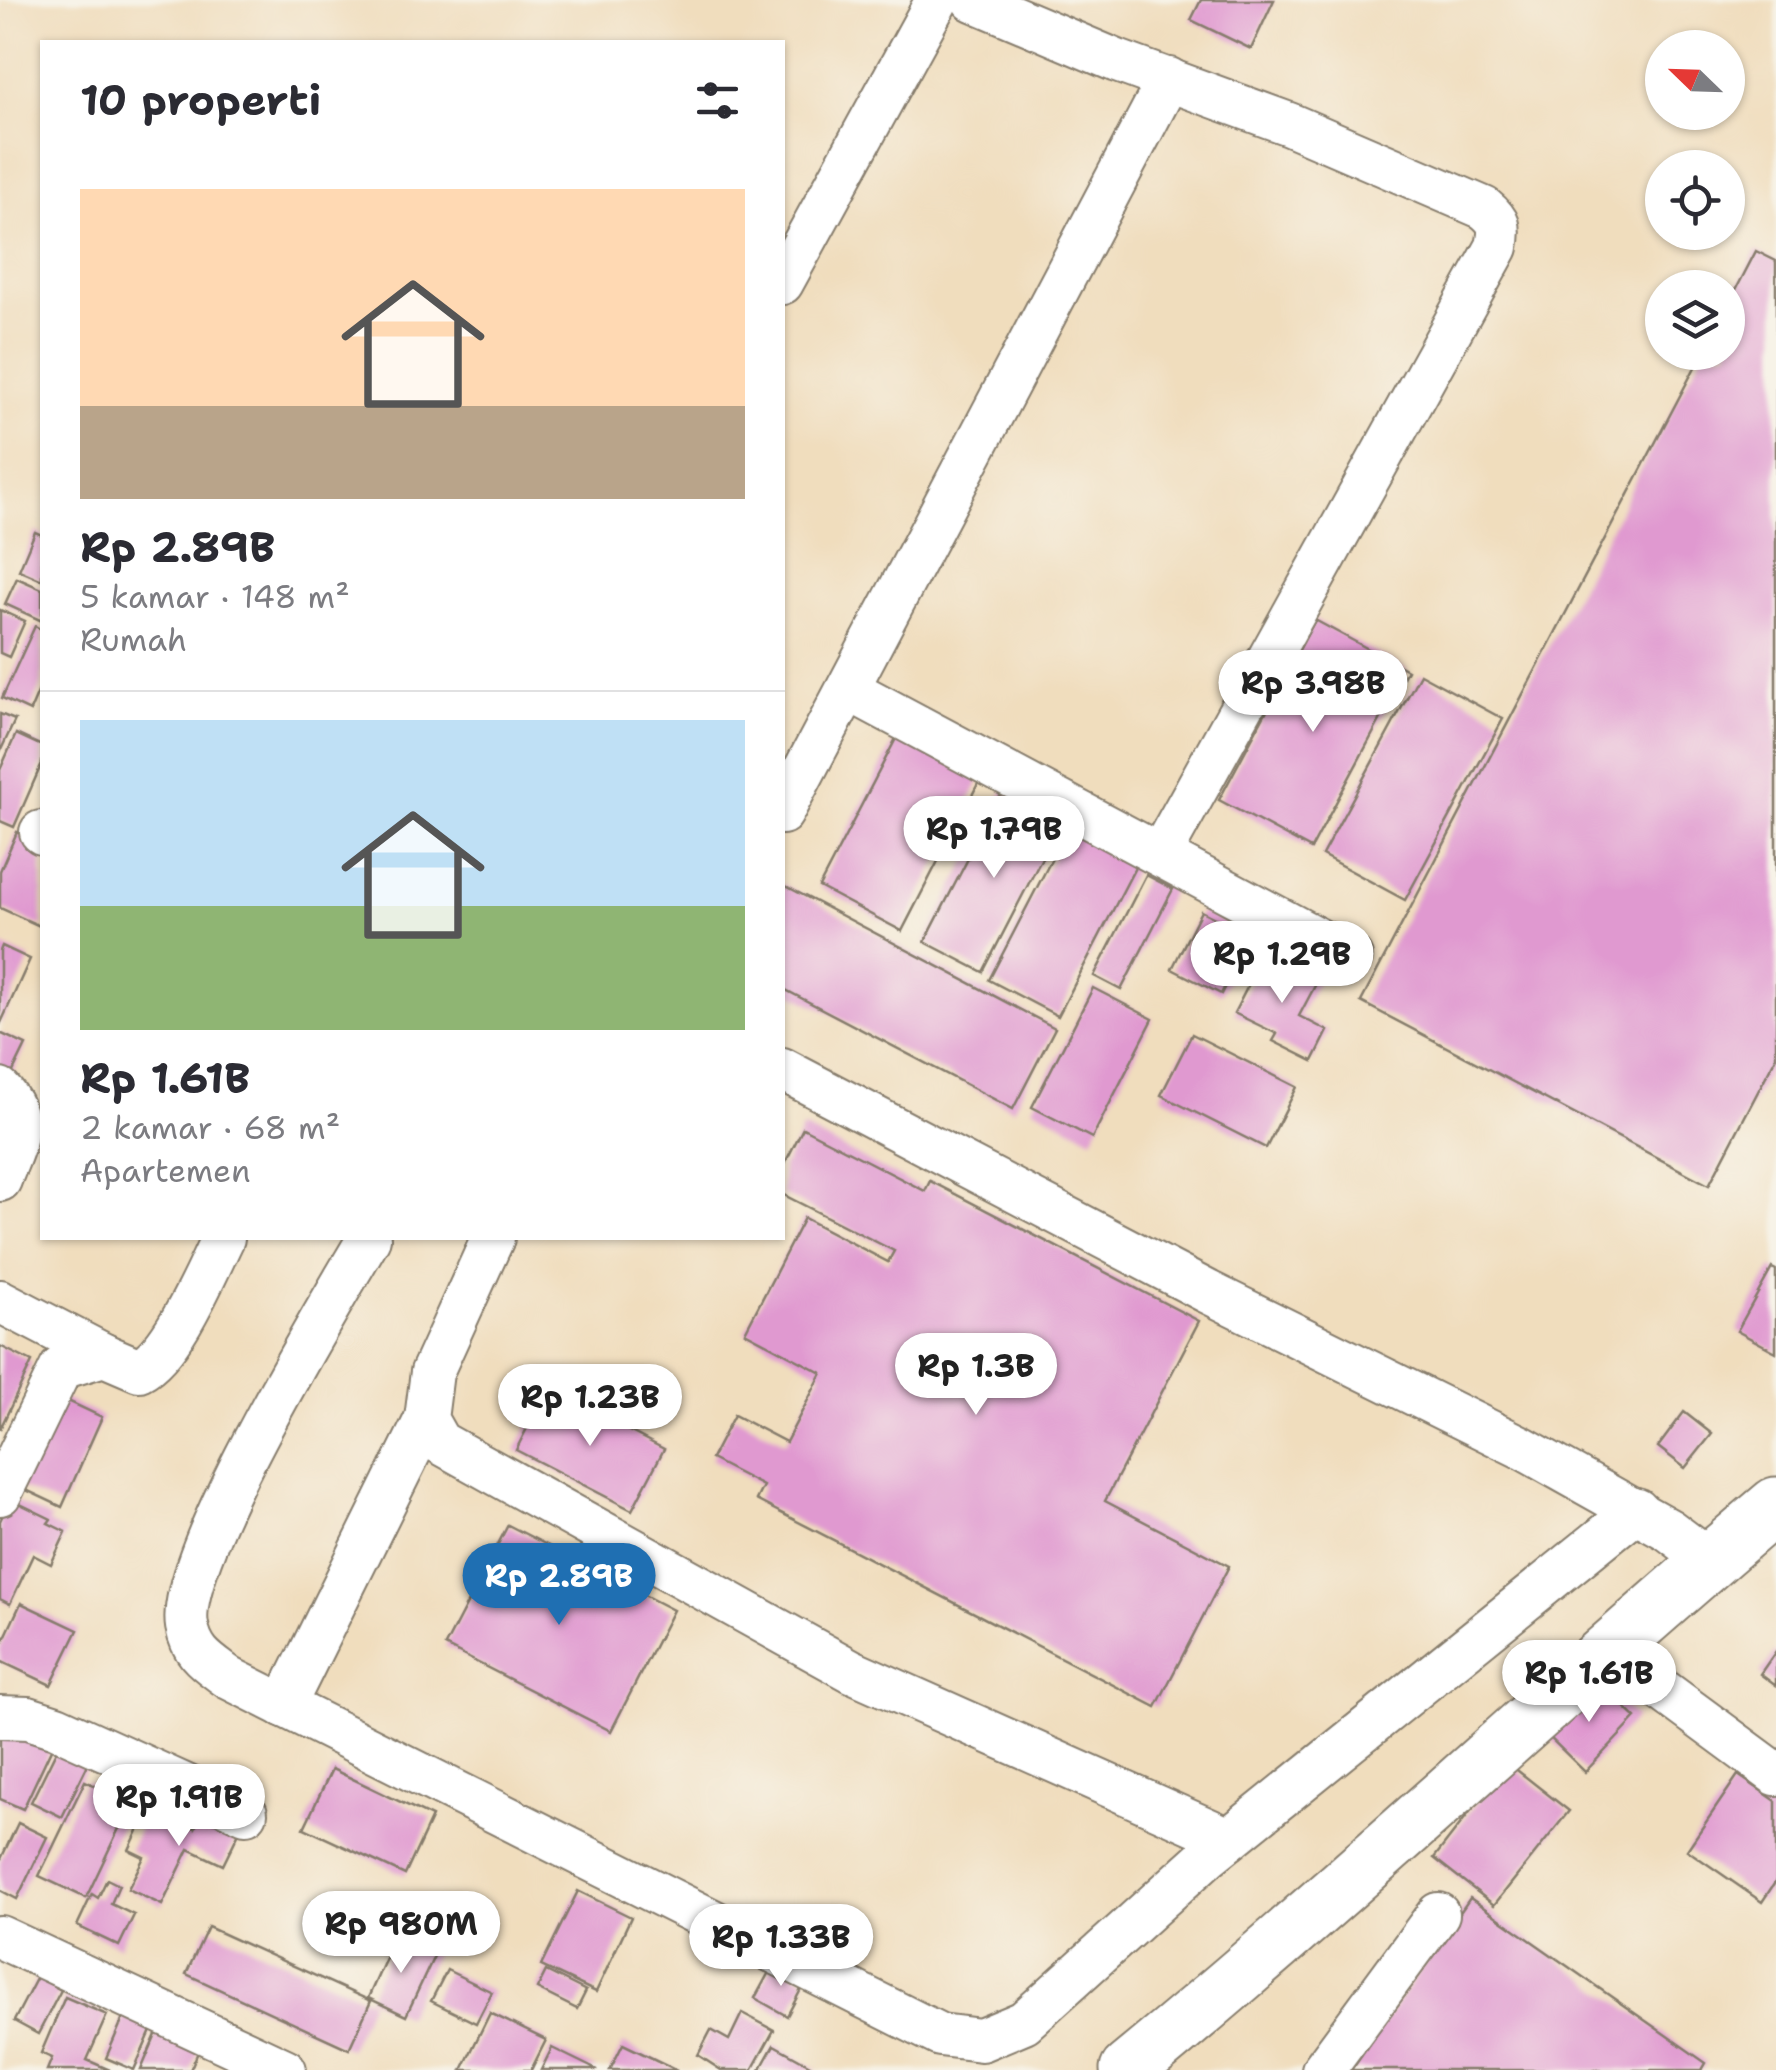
<!DOCTYPE html>
<html lang="id">
<meta charset="utf-8">
<style>
:root{--surface:#fff;--page:#f7f7f7;--text:#2b2b33;--muted:#7c7c81;--line:#e1e1e2;--accent:#1f6fb2}
body{margin:0;font-family:"Shantell Sans",sans-serif;background:var(--page);color:var(--text);height:100vh;display:flex;flex-direction:column;font-size:38px;white-space:nowrap}
*{box-sizing:border-box;margin:0}
p{font-size:32px;color:var(--muted)}
.icon{flex:none;width:55px;height:55px;fill:none;stroke:currentColor;stroke-width:2;stroke-linecap:round;stroke-linejoin:round}
.map{position:relative;flex:1;overflow:hidden}
.drawer{position:absolute;left:40px;top:40px;width:745px;height:1200px;display:flex;flex-direction:column;background:var(--surface);border-radius:0px;box-shadow:0 2px 8px #0004}
.drawer>*{flex:none}
.needle{width:65px;rotate:293deg}
.tools{position:absolute;left:1645px;top:30px;display:grid;gap:20px}
.tools a{display:grid;place-items:center;width:100px;height:100px;border-radius:50%;background:var(--surface);box-shadow:0 2px 8px #0004;font-size:50px}
.price{position:absolute;translate:-50% -85px;padding:0 22px;border-radius:35px;background:#fff;color:#222;font-size:32px;line-height:65px;filter:drop-shadow(0 2px 5px #0008)}
.price::after{content:'';position:absolute;left:50%;top:60px;width:30px;height:22px;margin-left:-15px;background:inherit;clip-path:polygon(0 0,100% 0,50% 100%)}
.price.active{background:var(--accent);color:#fff}
ul{padding:0;list-style:none}
li{display:grid;align-content:center;gap:20px;height:530px;padding:0 40px}
li+li{border-top:2px solid var(--line)}
li span{display:grid;place-items:center;height:310px;border-radius:0px;color:#555}
li>.icon{margin-inline-start:auto}
span .icon{width:180px;height:180px;fill:#fffc;stroke-width:1}
li b{font-size:42px}
h2{display:flex;justify-content:space-between;align-items:center;height:120px;padding:0 40px;font-size:42px}
.map>svg:first-child{display:block}
.building{fill:#e099d0}
.lines{fill:none;stroke-linecap:round;stroke-linejoin:round}
.minor-casing{stroke:#867c6c;stroke-width:46}
.highway-casing{stroke:#867c6c;stroke-width:59}
.minor{stroke:#fff;stroke-width:42}
.highway{stroke:#fff;stroke-width:55}
</style>
<div class="map">
<svg width="1776" height="2070" viewBox="0 0 1776 2070">
<rect width="100%" height="100%" fill="#f7f3e8"/>
<filter id="ink" filterUnits="userSpaceOnUse"><feTurbulence type="fractalNoise" baseFrequency=".01" numOctaves="2"/><feDisplacementMap in="SourceGraphic" scale="20" xChannelSelector="R" yChannelSelector="G"/><feConvolveMatrix kernelMatrix="1 2 1 2 8 2 1 2 1" color-interpolation-filters="sRGB"/></filter>
<filter id="wash" filterUnits="userSpaceOnUse"><feTurbulence type="fractalNoise" baseFrequency=".0048" numOctaves="4" result="noise"/><feDisplacementMap in="SourceGraphic" scale="40" xChannelSelector="R" yChannelSelector="G"/><feGaussianBlur stdDeviation="2.25" result="paint"/><feColorMatrix in="noise" values="0 0 0 0 0 0 0 0 0 0 0 0 0 0 0 0 0 1.4 0 .05"/><feComposite in="paint" operator="in"/></filter>
<g filter="url(#wash)">
<rect width="100%" height="100%" fill="#f0ddbd"/>
<g id="blocks">
<g class="building">
<polygon points="1201,0 1274,0 1251,49 1191,20"/>
<polygon points="1756,251 1776,261 1776,1057 1709,1185 1361,1002 1703,352 1728,352 1728,305"/>
<polygon points="35,532 42,535 42,580 19,570"/>
<polygon points="17,578 42,589 42,621 5,604"/>
<polygon points="0,610 25,621 9,657 0,653"/>
<polygon points="1315,620 1407,670 1311,849 1219,800"/>
<polygon points="35,626 42,630 42,683 30,711 2,698"/>
<polygon points="1420,674 1503,719 1405,900 1322,855"/>
<polygon points="0,714 15,720 0,752"/>
<polygon points="902,727 985,770 902,931 819,887"/>
<polygon points="16,734 42,746 42,763 14,827 0,821 0,770"/>
<polygon points="1004,789 1062,819 983,972 925,942"/>
<polygon points="1073,818 1142,854 1058,1016 989,980"/>
<polygon points="17,832 42,844 42,927 0,908 0,871"/>
<polygon points="1146,875 1173,889 1121,990 1094,976"/>
<polygon points="782,884 1055,1028 1013,1109 782,988"/>
<polygon points="1201,911 1251,936 1221,994 1172,969"/>
<polygon points="2,946 30,959 0,1025 0,951"/>
<polygon points="1265,953 1318,980 1299,1016 1328,1031 1313,1061 1273,1041 1277,1034 1234,1013"/>
<polygon points="1093,988 1153,1019 1092,1138 1032,1107"/>
<polygon points="0,1033 26,1045 8,1082 0,1078"/>
<polygon points="1192,1034 1297,1087 1266,1148 1161,1095"/>
<polygon points="803,1128 925,1191 930,1181 1199,1321 1105,1501 1229,1566 1156,1707 756,1500 763,1486 711,1459 734,1415 786,1442 822,1373 745,1332 804,1218 888,1262 894,1251 782,1194 782,1169"/>
<polygon points="1772,1268 1776,1270 1776,1352 1737,1331"/>
<polygon points="0,1346 32,1362 0,1429"/>
<polygon points="547,1389 664,1449 632,1510 516,1450"/>
<polygon points="51,1393 102,1417 62,1507 11,1483"/>
<polygon points="1684,1412 1712,1434 1685,1468 1658,1447"/>
<polygon points="10,1499 51,1519 48,1523 66,1532 51,1564 33,1555 10,1604 0,1599 0,1521"/>
<polygon points="508,1525 673,1610 611,1731 445,1646"/>
<polygon points="21,1603 78,1630 51,1685 0,1661 0,1648"/>
<polygon points="1776,1651 1776,1686 1760,1674"/>
<polygon points="1594,1678 1636,1718 1585,1772 1543,1731"/>
<polygon points="0,1732 53,1745 23,1809 0,1799"/>
<polygon points="64,1735 95,1750 62,1817 31,1802"/>
<polygon points="1508,1763 1569,1811 1494,1905 1434,1858"/>
<polygon points="332,1769 432,1817 405,1875 304,1828"/>
<polygon points="1738,1775 1776,1801 1776,1881 1762,1902 1687,1850"/>
<polygon points="85,1781 131,1803 86,1898 39,1876"/>
<polygon points="207,1804 244,1822 223,1865 189,1849 162,1905 128,1889 144,1857 129,1850 143,1820 159,1828 165,1814 195,1828"/>
<polygon points="18,1823 47,1837 17,1899 0,1890 0,1861"/>
<polygon points="107,1879 119,1885 111,1904 134,1915 119,1946 77,1926 92,1894 98,1898"/>
<polygon points="578,1891 631,1917 596,1992 541,1966"/>
<polygon points="1470,1898 1706,2063 1702,2070 1351,2070"/>
<polygon points="208,1927 371,2001 349,2049 186,1974"/>
<polygon points="396,1936 435,1954 406,2016 368,1998"/>
<polygon points="774,1963 806,1980 787,2016 755,1998"/>
<polygon points="447,1970 492,1992 476,2023 431,2001"/>
<polygon points="546,1971 586,1991 577,2009 537,1989"/>
<polygon points="37,1977 61,1990 38,2034 14,2021"/>
<polygon points="65,1997 107,2015 87,2060 110,2070 47,2070 52,2058 41,2053"/>
<polygon points="129,2004 157,2017 134,2070 106,2058"/>
<polygon points="490,2013 546,2040 531,2070 462,2070"/>
<polygon points="742,2013 774,2030 752,2070 721,2070 698,2055 711,2030 729,2040"/>
<polygon points="161,2023 203,2041 190,2070 141,2070"/>
<polygon points="623,2044 677,2070 610,2070"/>
<polygon points="774,2045 819,2070 760,2070"/>
<polygon points="552,2048 597,2070 541,2070"/>
</g>
</g>
</g>
<g filter="url(#ink)">
<use href="#blocks" fill-opacity="0" stroke="#867c6c" stroke-width="2.5"/>
<g class="lines">
<defs>
<g id="minor">
<path d="M 973,0 L 1117,61 L 1289,124 L 1484,208 C 1500,221 1501,227 1497,247 L 1160,855"/>
<polyline points="782,283 937,0"/>
<polyline points="848,689 1351,957"/>
<polyline points="782,813 1169,79"/>
<polyline points="41,832 42,833"/>
<polyline points="782,1069 1208,1292 1521,1447 1669,1530 1710,1561"/>
<path d="M 0,1090 C 30,1121 13,1145 0,1180"/>
<path d="M 369,1238 C 329,1307 175,1558 187,1626 C 192,1654 208,1662 229,1678 L 940,2035 L 981,2040 L 1024,2022 L 1208,1856 L 1637,1510"/>
<polyline points="493,1238 432,1372 426,1419 439,1442 852,1671 1229,1839"/>
<polyline points="0,1301 104,1355"/>
<path d="M 0,1494 L 61,1368 L 104,1355 L 139,1370 C 173,1353 206,1273 223,1238"/>
<polyline points="1608,1650 1776,1774"/>
<polyline points="284,1706 426,1419"/>
<polyline points="0,1717 28,1718 56,1727 246,1813"/>
<polyline points="0,1937 285,2070"/>
<polyline points="1323,2070 1438,1914"/>
</g>
<path id="highway" d="M 1128,2070 C 1349,1888 1557,1690 1776,1505"/>
</defs>
<use href="#minor" class="minor-casing"/>
<use href="#highway" class="highway-casing"/>
<use href="#minor" class="minor"/>
<use href="#highway" class="highway"/>
</g>
</g>
</svg>
<div class="tools">
<a><svg class="needle" viewBox="-14 -14 28 28"><path d="M0-13l5 13h-10z" fill="#e53935"/><path d="M0 13l5-13h-10z" fill="#7c7c81"/></svg></a>
<a><svg class="icon" aria-label="locate" viewBox="0 0 24 24"><circle cx="12" cy="12" r="6"/><path d="M12 2v4M12 18v4M2 12h4M18 12h4"/></svg></a>
<a><svg class="icon" aria-label="layers" viewBox="0 0 24 24"><path d="M12 4l9 5-9 5-9-5zM3 14l9 5 9-5"/></svg></a>
</div>
<b class="price" style="left:1313px;top:735px">Rp 3.98B</b>
<b class="price" style="left:994px;top:881px">Rp 1.79B</b>
<b class="price" style="left:1282px;top:1006px">Rp 1.29B</b>
<b class="price" style="left:976px;top:1418px">Rp 1.3B</b>
<b class="price" style="left:590px;top:1449px">Rp 1.23B</b>
<b class="price active" style="left:559px;top:1628px">Rp 2.89B</b>
<b class="price" style="left:1589px;top:1725px">Rp 1.61B</b>
<b class="price" style="left:179px;top:1849px">Rp 1.91B</b>
<b class="price" style="left:401px;top:1976px">Rp 980M</b>
<b class="price" style="left:781px;top:1989px">Rp 1.33B</b>
<section class="drawer">
<h2>10 properti<svg class="icon" aria-label="filters" viewBox="0 0 24 24"><path d="M4 7h16M4 17h16"/><circle cx="9" cy="7" r="2"/><circle cx="15" cy="17" r="2"/></svg></h2>
<ul>
<li><span style="background:linear-gradient(#ffd9b3 70%,#b9a48a 0)"><svg class="icon" aria-label="home" viewBox="0 0 24 24"><path d="M3 11l9-7 9 7M6 9v11h12V9"/></svg></span><div><b>Rp 2.89B</b><p>5 kamar · 148 m²</p><p>Rumah</p></div></li>
<li><span style="background:linear-gradient(#bfe0f5 60%,#8fb573 0)"><svg class="icon" aria-label="home" viewBox="0 0 24 24"><path d="M3 11l9-7 9 7M6 9v11h12V9"/></svg></span><div><b>Rp 1.61B</b><p>2 kamar · 68 m²</p><p>Apartemen</p></div></li>
</ul>
</section>
</div>
